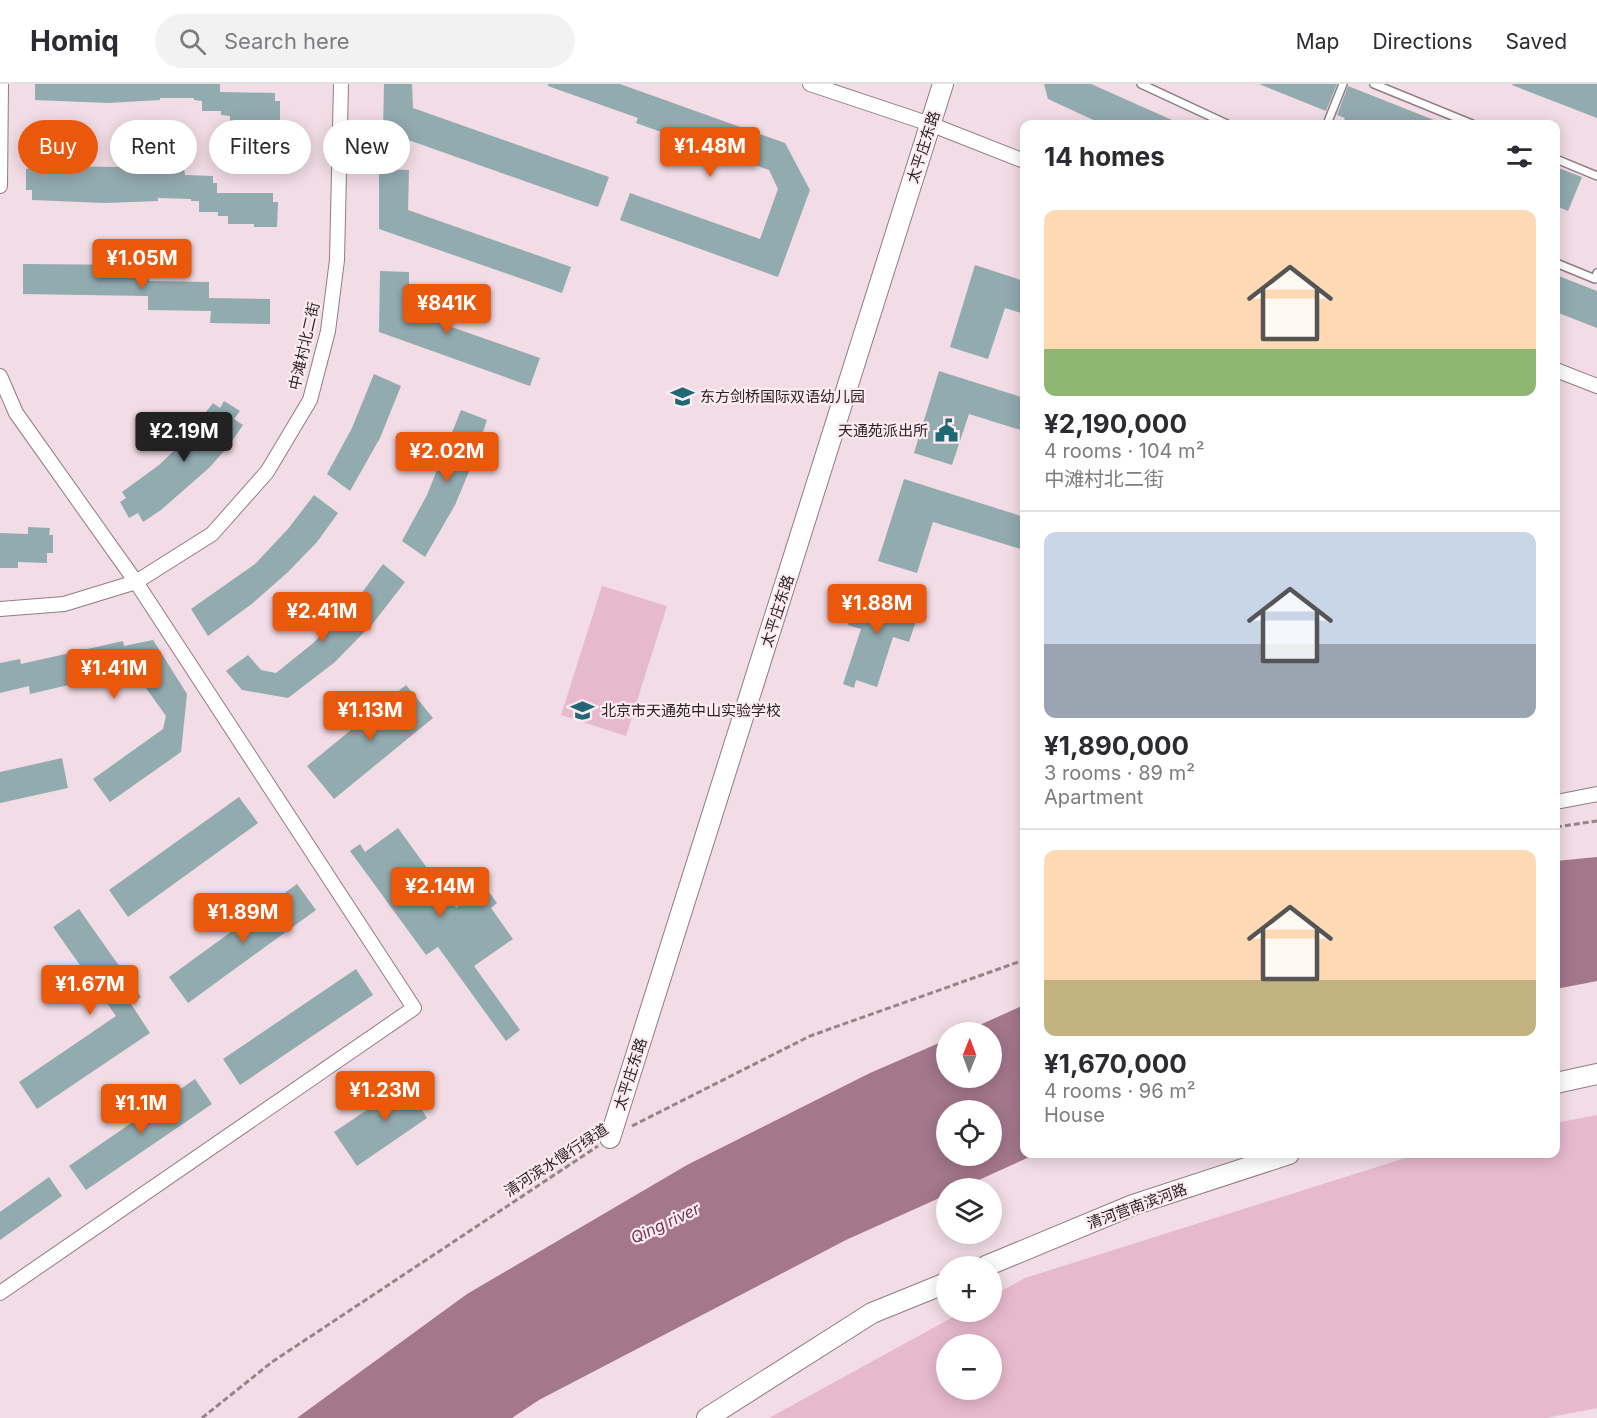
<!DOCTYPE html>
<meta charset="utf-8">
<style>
:root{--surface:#fff;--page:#f2f2f3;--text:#2b2b33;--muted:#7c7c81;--line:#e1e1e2;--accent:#ea580c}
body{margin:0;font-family:Inter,"Noto Sans SC",sans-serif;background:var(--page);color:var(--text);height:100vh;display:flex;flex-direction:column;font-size:22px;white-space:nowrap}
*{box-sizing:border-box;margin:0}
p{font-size:20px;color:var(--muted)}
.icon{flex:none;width:33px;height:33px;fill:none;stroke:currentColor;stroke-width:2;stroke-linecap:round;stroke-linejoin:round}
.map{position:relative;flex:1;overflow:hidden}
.drawer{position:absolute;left:1020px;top:36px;width:540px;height:1038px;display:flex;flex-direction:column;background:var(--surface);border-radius:12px;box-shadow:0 3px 15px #0003}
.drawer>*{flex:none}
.top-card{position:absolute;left:18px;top:36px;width:570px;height:54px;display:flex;gap:12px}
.needle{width:39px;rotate:1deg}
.controls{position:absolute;left:936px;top:938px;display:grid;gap:12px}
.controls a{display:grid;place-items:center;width:66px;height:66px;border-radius:50%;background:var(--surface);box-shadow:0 3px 15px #0003;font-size:30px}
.price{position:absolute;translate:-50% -51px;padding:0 14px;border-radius:6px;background:var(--accent);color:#fff;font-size:20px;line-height:39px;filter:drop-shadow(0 2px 3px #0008)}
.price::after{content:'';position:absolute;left:50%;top:36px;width:18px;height:14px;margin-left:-9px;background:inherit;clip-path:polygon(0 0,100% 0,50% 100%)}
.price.selected{background:#222;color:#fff}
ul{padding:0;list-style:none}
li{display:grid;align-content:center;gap:12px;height:318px;padding:0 24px}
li+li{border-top:2px solid var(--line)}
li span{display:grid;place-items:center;height:186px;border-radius:12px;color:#555}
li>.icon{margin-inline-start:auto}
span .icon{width:108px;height:108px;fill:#fffc;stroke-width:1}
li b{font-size:26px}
h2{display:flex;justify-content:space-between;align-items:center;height:72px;padding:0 24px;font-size:26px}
.tag{padding:0 21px;border-radius:27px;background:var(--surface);box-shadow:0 3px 15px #0003;font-size:21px;line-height:54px}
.tag.selected{background:var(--accent);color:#fff}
header{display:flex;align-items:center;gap:36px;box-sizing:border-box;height:84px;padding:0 30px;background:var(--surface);border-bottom:2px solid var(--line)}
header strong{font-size:28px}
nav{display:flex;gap:33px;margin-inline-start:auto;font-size:21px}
.search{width:420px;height:54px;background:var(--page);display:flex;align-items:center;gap:15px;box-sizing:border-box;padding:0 21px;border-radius:33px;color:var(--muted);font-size:22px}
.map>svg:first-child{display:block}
.green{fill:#e7b9cd;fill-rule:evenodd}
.water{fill:#a4778b;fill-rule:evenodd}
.building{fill:#92abaf}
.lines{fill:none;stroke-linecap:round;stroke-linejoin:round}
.lane-casing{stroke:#907c85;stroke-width:10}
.street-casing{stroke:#907c85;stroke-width:16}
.secondary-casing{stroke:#907c85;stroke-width:22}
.path{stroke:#94858b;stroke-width:3;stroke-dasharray:6 3;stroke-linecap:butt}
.lane{stroke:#fff;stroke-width:7}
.street{stroke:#fff;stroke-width:14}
.secondary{stroke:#fff;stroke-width:20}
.labels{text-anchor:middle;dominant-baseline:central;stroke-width:4.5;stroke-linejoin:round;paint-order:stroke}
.street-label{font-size:15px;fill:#2a2225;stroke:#fdebf2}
.poi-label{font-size:15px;fill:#2a2225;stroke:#fdebf2;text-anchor:start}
.water-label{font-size:16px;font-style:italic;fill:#703352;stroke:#fdebf2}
</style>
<header>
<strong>Homiq</strong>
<div class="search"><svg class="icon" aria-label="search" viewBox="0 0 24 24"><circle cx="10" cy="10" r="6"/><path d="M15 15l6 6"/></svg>Search here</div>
<nav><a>Map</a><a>Directions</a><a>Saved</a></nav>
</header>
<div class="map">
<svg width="1597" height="1334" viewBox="0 0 1597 1334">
<rect width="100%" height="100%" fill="#f2dce5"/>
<g class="green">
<polygon points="602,502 667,522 626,652 561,631"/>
<path d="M 1597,1031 L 1597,1324 L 1546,1334 L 769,1334 L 964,1227 L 992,1227 L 992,1212 L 1025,1194 L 1418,1070 L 1556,1070 L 1556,1039 ZM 946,1260 L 992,1260 L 992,1305 L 946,1305 Z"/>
</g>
<g class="water">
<polygon points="1597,773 1597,897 1556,905 1556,777"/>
<path d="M 1024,921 L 1024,1070 L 1036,1070 L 961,1104 L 946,1104 L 946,1111 L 846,1156 L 539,1316 L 512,1334 L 297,1334 L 467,1210 L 687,1081 L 870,989 L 946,956 L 946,993 L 992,993 L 992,948 L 964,948 ZM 946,1026 L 992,1026 L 992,1071 L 946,1071 Z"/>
</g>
<g class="building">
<polygon points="35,0 220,0 220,8 275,9 275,17 280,17 280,42 256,42 256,40 230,40 230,32 221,31 221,27 202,27 202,17 194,16 194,14 160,14 160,16 108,19 35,16"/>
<polygon points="384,0 412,0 413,24 609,93 598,123 383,47"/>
<polygon points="548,0 620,0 785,59 810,106 778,193 620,136 630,109 760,155 778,105 769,86 636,39 638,34 548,2"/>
<polygon points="1044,0 1091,0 1181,40 1102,40 1048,15"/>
<polygon points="1259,0 1337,0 1326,27"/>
<polygon points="1513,0 1597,0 1597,34 1512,1"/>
<polygon points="1348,2 1444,40 1342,40 1345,34 1337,31"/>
<polygon points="30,79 52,79 52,82 184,84 185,91 213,92 213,99 217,99 217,109 273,109 273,118 278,118 277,143 254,143 254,140 228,140 228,132 218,132 218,128 199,128 199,117 191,117 191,115 158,114 158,117 105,119 32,116 32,106 26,106 26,85 30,84"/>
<polygon points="1556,83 1582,93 1568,127 1556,122"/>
<polygon points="379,85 409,86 408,126 571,183 562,209 379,145"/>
<polygon points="23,180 149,181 149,197 209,198 209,214 270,215 270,240 210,239 211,227 148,226 148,212 23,210"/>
<polygon points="975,181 1024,197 1024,230 1005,224 988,275 950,263"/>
<polygon points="380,187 409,188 409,228 540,274 530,302 379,248"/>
<polygon points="1556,191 1597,207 1597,244 1556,228"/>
<polygon points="939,287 1024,314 1024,347 969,330 952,381 914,369"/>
<polygon points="374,290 401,302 380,354 350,407 327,390 352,344"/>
<polygon points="224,317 240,327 234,335 243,341 230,360 210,383 161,426 143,438 138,429 129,434 120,418 126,414 122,408 159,381 183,358 213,319 220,324"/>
<polygon points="461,326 487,336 473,378 455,421 425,473 402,457 427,411"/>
<polygon points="904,395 1024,433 1024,466 933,438 917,489 878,477"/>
<polygon points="314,411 338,429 317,458 288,488 253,519 208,552 191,525 255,480 288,445"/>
<polygon points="28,443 50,444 49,451 53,451 53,469 47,469 47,479 18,478 18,484 0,484 0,449 28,450"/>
<polygon points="383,480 405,498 374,538 335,578 288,614 242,606 226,587 248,571 261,586 276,589 312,560 353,521"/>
<polygon points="872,507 907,518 905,524 919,528 909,558 893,553 877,603 856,596 854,604 843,600 861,545 848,541 859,509 870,513"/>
<polygon points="153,556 187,610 181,668 110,718 93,695 163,645 166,632 133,586 30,610 29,602 0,609 0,579 20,575 21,580 123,557 124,562"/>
<polygon points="406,601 433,634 334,715 307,682"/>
<polygon points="62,674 68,704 0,719 0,688"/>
<polygon points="239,713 258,739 128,833 109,806"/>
<polygon points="398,744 456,824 485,803 497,819 491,824 513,855 474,882 520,946 506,957 438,863 426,871 350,767 360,760 365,768"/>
<polygon points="297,800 316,826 188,919 169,893"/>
<polygon points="79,825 141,913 131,920 150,949 37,1025 19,998 116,932 53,843"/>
<polygon points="356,885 373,911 240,1001 223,975"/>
<polygon points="418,992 433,1014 420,1023 427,1034 357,1082 334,1048"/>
<polygon points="195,995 212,1020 86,1106 69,1082"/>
<polygon points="49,1093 62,1112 0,1156 0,1128"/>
</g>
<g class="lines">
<defs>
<g id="lane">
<polyline points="1141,0 1227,40"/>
<polyline points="1374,0 1472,40"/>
<polyline points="1327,40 1343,0"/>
<polyline points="1556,75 1597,92"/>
<polyline points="1556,179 1595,195 1597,189"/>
</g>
<g id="street">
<polyline points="810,0 930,40 1024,77"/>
<polyline points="0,102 1,0"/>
<polyline points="1556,286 1597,302"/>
<polyline points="0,292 16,329 136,498 414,924 0,1209"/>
<polyline points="0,525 64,520 136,498 212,450 267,388 310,316 328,247 337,176 341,0"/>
<polyline points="1556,718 1597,710"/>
</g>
<g id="secondary">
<polyline points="1556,999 1597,990"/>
<polyline points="610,1054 943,0"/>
<polyline points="986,1182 1133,1121 1289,1070"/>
<polyline points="707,1334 872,1229 946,1199"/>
</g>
</defs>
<use href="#lane" class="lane-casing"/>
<use href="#street" class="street-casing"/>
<use href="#secondary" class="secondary-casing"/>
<g class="path">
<polyline points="1556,743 1597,737"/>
<polyline points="632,1042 810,952 1024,876"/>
<polyline points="202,1334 272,1278 598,1062"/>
</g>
<use href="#lane" class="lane"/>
<use href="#street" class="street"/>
<use href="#secondary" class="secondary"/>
</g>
<defs>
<symbol id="school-bare" viewBox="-9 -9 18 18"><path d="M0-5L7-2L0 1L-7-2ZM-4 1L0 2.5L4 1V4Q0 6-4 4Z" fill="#1f6974" stroke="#fdebf2" stroke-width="2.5" paint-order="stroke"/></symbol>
<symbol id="civic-bare" viewBox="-9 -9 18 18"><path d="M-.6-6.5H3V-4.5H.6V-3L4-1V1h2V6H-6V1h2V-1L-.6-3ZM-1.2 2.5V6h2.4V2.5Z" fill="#1f6974" stroke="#fdebf2" stroke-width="2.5" paint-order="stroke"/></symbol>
</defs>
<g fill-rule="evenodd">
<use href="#school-bare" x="666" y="296" width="33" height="33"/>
<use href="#civic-bare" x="930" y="330" width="33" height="33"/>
<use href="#school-bare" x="566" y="610" width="33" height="33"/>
</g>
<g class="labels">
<g class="street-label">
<text transform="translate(923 63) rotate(-72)">太平庄东路</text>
<text transform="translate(304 262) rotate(-77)">中滩村北二街</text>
<text transform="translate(777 527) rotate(-72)">太平庄东路</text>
<text transform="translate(630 990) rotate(-72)">太平庄东路</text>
<text transform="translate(556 1076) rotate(-33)">清河滨水慢行绿道</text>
<text transform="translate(1137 1122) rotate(-20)">清河营南滨河路</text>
</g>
<g class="poi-label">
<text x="700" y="312">东方剑桥国际双语幼儿园</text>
<text x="928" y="346" text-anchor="end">天通苑派出所</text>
<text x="601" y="626">北京市天通苑中山实验学校</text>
</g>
<g class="water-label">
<text transform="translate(665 1139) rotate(-25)">Qing river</text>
</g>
</g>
</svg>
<div class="controls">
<a><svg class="needle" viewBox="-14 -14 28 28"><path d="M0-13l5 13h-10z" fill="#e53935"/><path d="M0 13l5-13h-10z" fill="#7c7c81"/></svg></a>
<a><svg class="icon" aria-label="locate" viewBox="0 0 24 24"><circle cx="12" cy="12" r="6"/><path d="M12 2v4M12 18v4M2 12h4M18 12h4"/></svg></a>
<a><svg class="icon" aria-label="layers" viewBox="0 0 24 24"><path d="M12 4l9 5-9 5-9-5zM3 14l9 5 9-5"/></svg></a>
<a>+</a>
<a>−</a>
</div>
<b class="price" style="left:710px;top:94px">¥1.48M</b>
<b class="price" style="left:142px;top:206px">¥1.05M</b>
<b class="price" style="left:447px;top:251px">¥841K</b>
<b class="price selected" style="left:184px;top:379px">¥2.19M</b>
<b class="price" style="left:447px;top:399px">¥2.02M</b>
<b class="price" style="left:877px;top:551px">¥1.88M</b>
<b class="price" style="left:322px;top:559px">¥2.41M</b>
<b class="price" style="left:114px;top:616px">¥1.41M</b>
<b class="price" style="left:370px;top:658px">¥1.13M</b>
<b class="price" style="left:440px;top:834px">¥2.14M</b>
<b class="price" style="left:243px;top:860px">¥1.89M</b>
<b class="price" style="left:90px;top:932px">¥1.67M</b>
<b class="price" style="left:385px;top:1038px">¥1.23M</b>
<b class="price" style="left:141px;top:1051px">¥1.1M</b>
<div class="top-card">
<a class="tag selected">Buy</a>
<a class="tag">Rent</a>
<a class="tag">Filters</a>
<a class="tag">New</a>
</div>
<section class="drawer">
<h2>14 homes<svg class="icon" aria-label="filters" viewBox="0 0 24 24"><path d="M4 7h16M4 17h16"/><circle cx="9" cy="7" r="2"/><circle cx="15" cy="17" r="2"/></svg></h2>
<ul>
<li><span style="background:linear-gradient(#ffd9b3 75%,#8fb573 0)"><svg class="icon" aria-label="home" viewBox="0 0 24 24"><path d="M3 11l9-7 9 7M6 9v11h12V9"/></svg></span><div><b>¥2,190,000</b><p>4 rooms · 104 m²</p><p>中滩村北二街</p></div></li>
<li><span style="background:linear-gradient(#c9d6e8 60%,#9aa5b1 0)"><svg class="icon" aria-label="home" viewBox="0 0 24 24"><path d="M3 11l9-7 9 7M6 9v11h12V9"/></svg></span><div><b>¥1,890,000</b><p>3 rooms · 89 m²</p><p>Apartment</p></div></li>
<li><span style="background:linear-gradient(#ffd9b3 70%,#c2b280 0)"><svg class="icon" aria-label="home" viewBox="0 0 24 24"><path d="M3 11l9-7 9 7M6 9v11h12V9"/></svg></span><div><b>¥1,670,000</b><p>4 rooms · 96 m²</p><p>House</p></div></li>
</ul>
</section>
</div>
